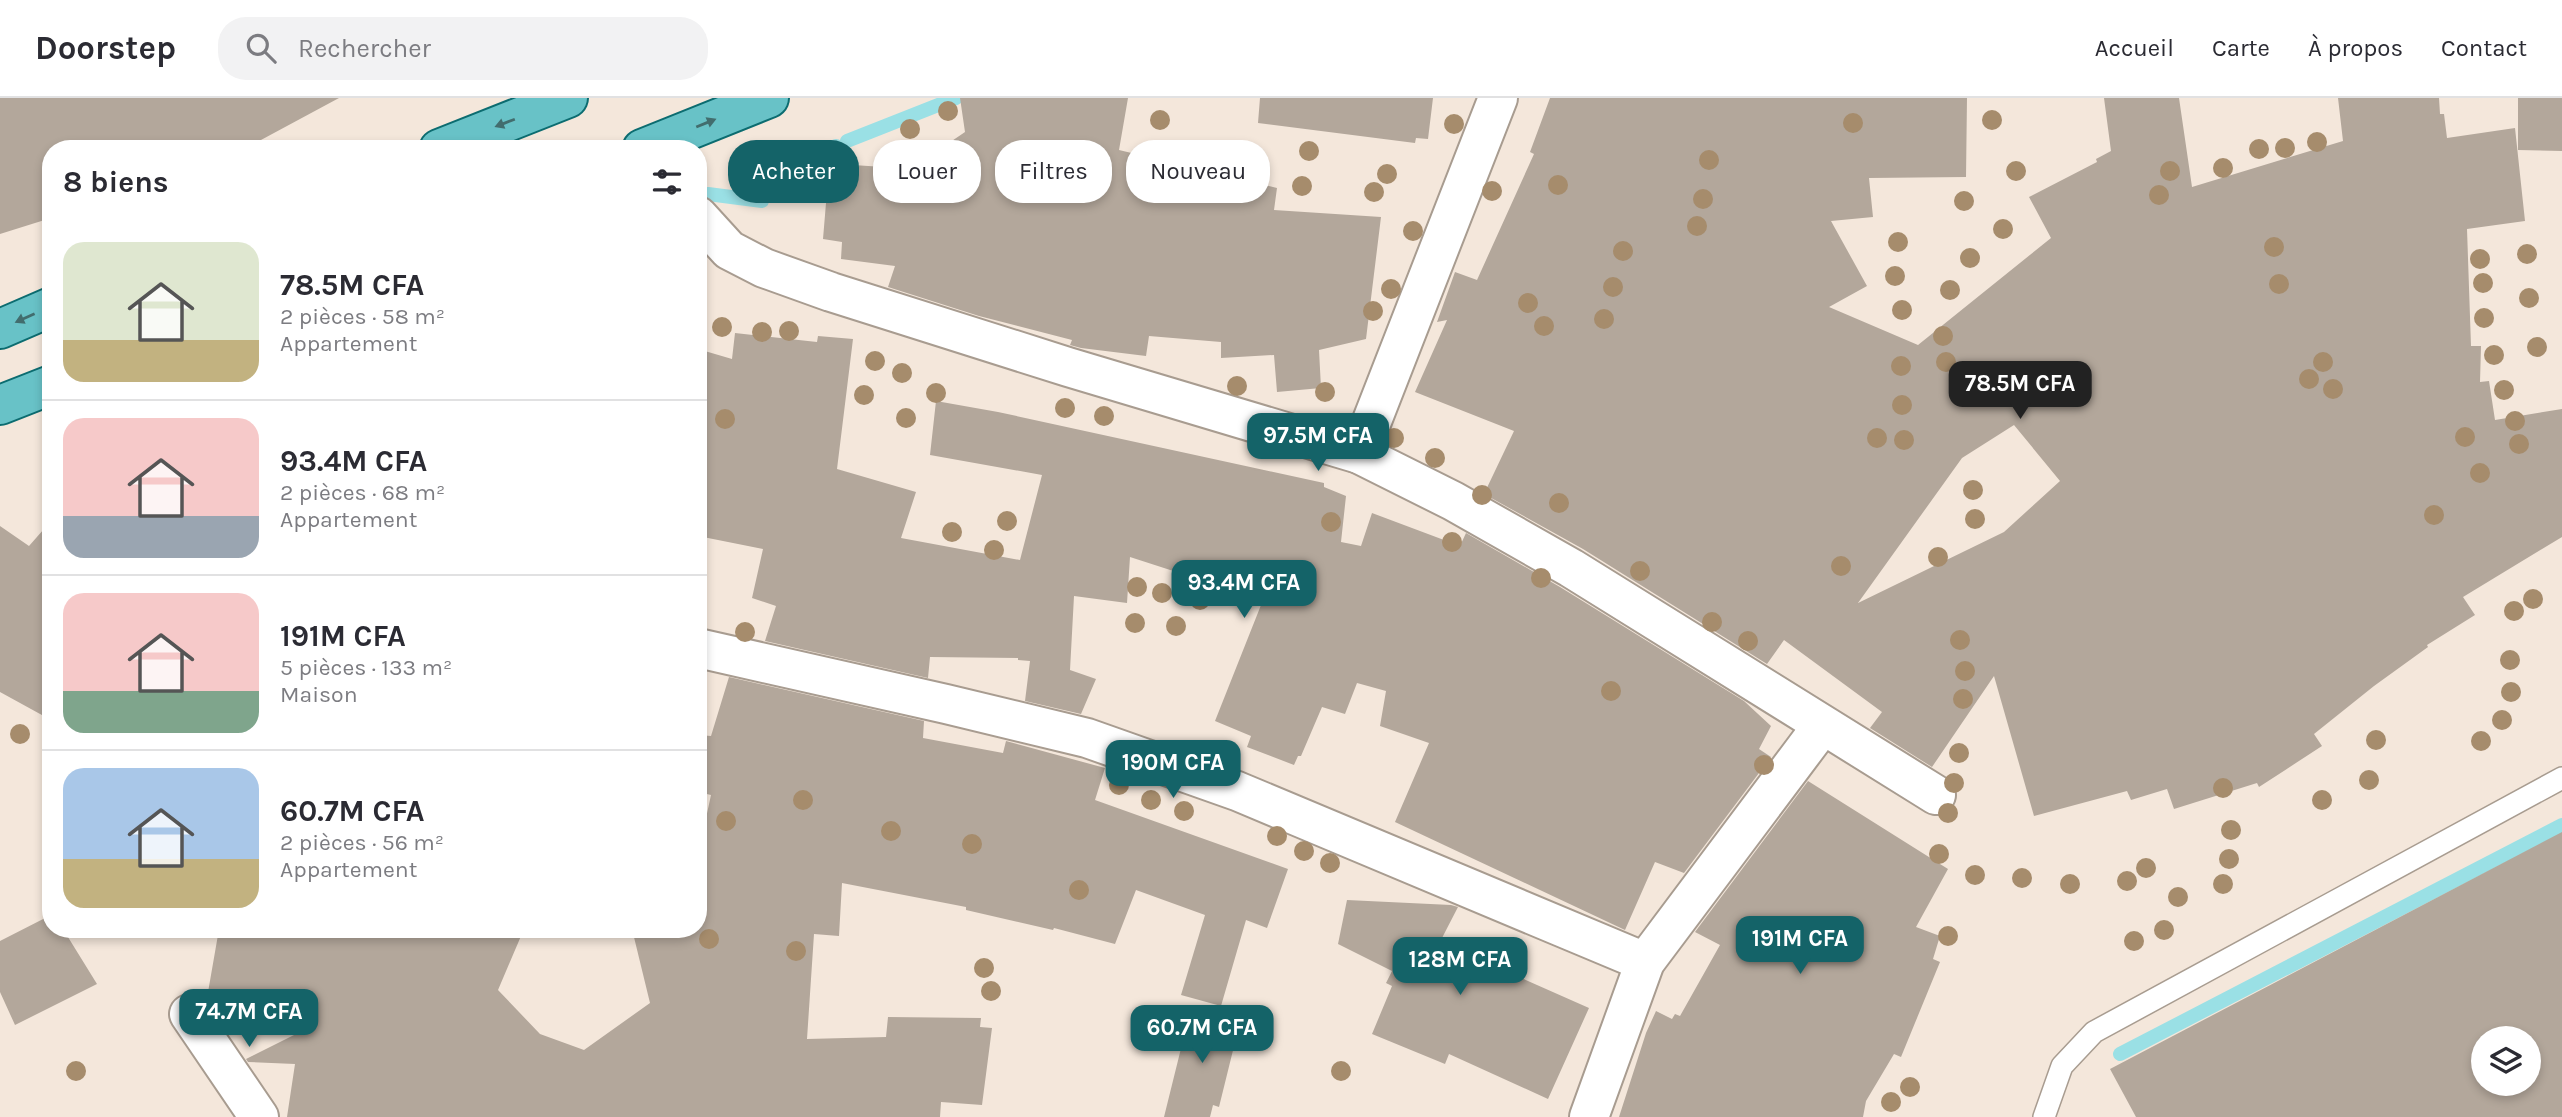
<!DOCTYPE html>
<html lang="fr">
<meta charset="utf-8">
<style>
:root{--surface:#fff;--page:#f2f2f3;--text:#2b2b33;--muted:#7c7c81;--line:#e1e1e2;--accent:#146368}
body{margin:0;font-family:Karla,sans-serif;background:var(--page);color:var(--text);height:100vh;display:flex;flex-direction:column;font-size:26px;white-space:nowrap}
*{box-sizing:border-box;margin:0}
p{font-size:23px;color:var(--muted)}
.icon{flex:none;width:38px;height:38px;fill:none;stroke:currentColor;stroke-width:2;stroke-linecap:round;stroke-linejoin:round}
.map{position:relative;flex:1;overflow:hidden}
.sheet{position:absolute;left:42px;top:42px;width:665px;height:798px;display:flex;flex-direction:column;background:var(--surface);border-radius:28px;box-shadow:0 4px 10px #0003}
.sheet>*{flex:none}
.guide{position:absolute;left:728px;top:42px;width:665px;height:63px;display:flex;gap:14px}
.fabs{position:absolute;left:2471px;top:928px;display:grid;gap:14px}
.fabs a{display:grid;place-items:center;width:70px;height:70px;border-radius:50%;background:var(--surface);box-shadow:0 4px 10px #0003;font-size:35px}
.price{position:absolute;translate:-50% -60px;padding:0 16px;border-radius:14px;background:var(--accent);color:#fff;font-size:23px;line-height:46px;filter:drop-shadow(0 2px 4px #0008)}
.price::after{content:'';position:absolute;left:50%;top:42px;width:21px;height:16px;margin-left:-10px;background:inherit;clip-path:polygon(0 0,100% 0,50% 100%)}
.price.current{background:#222;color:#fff}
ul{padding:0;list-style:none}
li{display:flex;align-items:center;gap:21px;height:175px;padding:0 21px}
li+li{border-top:2px solid var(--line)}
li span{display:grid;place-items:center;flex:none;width:196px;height:140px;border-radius:21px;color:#555}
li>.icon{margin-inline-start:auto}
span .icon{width:84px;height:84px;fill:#fffc;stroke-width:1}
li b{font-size:30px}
h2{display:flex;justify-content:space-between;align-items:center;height:84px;padding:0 21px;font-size:30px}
.pill{padding:0 24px;border-radius:28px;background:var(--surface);box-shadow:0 4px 10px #0003;font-size:24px;line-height:63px}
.pill.current{background:var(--accent);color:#fff}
header{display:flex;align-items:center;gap:42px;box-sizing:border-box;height:98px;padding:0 35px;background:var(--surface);border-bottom:2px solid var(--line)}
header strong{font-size:33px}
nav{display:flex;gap:38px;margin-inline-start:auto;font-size:24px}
.search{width:490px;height:63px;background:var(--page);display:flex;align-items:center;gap:18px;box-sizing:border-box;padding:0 24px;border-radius:28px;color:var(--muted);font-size:26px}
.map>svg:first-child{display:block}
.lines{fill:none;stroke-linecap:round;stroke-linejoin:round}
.stream{stroke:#9ae0e5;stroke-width:14}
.building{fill:#b3a79b;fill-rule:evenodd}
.service-casing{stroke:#a89c90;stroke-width:24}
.minor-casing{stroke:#a89c90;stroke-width:42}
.primary-casing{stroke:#0c6c70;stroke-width:42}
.service{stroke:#fff;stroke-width:21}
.minor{stroke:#fff;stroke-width:38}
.primary{stroke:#68c2c7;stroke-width:38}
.tree{fill:#a68c6c}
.oneway{fill:#426d6e}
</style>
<header>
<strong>Doorstep</strong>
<div class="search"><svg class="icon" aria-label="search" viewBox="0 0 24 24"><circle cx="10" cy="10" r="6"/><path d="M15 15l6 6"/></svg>Rechercher</div>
<nav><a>Accueil</a><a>Carte</a><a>À propos</a><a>Contact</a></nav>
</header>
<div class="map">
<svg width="2562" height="1019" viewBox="0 0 2562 1019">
<rect width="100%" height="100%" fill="#f4e7db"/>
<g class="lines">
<g class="stream">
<polyline points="847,43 956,0"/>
<polyline points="761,77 836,48"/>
<polyline points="698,99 708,96 762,103"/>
<polyline points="2120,956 2562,727"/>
</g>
</g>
<g class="building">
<polygon points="0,0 339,0 244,51 51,51 51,120 0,136"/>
<polygon points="960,0 1128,0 1119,52 1277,90 1274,112 1381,119 1366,241 1319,252 1321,290 1277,294 1274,257 1221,260 1221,244 1149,238 1146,258 1081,250 1070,247 1072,242 979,218 888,189 895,168 841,161 842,144 823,141 828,81 853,67 944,73 943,49 965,34"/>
<polygon points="1260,0 1433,0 1428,41 1416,40 1415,45 1258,25"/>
<path d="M 1550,0 L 1967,0 L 1966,79 L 1869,80 L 1873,119 L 1831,123 L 1867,188 L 1829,209 L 1918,247 L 2051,140 L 2029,99 L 2097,64 L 2096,61 L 2111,53 L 2104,0 L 2179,0 L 2192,89 L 2343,43 L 2338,0 L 2439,0 L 2440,16 L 2444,16 L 2447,40 L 2515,30 L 2525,123 L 2467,131 L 2471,248 L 2481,248 L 2480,284 L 2489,283 L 2495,322 L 2562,311 L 2562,439 L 2463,499 L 2475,517 L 2427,547 L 2428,549 L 2374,588 L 2314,636 L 2322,648 L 2259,689 L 2257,685 L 2174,711 L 2167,691 L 2131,702 L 2127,693 L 2034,718 L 1994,578 L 1932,669 L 1870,630 L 1882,614 L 1784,542 L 1767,566 L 1583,451 L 1484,396 L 1514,333 L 1415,294 L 1447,222 L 1437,224 L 1455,174 L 1477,182 L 1534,56 L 1530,54 ZM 2014,327 L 2060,383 L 2004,434 L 1858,505 L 1962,360 Z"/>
<polygon points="2518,0 2562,0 2562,53 2518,52"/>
<polygon points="735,235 817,244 818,238 853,241 837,371 916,394 901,440 1020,462 1042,377 930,357 936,303 998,314 1324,385 1324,389 1346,398 1341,444 1361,448 1372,415 1460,448 1466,435 1560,489 1744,603 1771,628 1759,651 1771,659 1684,775 1655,764 1625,832 1395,724 1429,645 1380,628 1386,593 1357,585 1345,616 1322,609 1301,658 1298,658 1294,667 1247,649 1251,638 1215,623 1263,502 1130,459 1127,505 1074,498 1070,572 1096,581 1081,616 1025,603 1030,563 1018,562 1018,560 930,559 928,580 765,543 776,508 752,500 763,451 698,438 698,377 705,321 698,319 698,251 732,261"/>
<polygon points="51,423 51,622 0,594 0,428 29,448"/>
<polygon points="729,579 924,623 923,640 1003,655 1006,643 1105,670 1095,702 1288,771 1267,830 1246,822 1221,908 1181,897 1205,817 1136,792 1115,846 1054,830 1053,832 966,812 966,809 842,785 839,838 814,836 807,941 886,939 888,919 981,920 980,929 992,930 982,1007 941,1004 940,1019 287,1019 295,966 248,964 246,961 308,930 218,919 207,900 219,831 524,831 498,892 540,936 584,952 650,905 632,831 698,831 698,757 711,697 698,694 698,637 711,638"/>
<polygon points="1808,683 1948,771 1916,829 1940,838 1933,861 1940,864 1901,959 1894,956 1866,1003 1863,1019 1619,1019 1646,935 1656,913 1672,921 1675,916 1680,918 1720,847 1695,834"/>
<path d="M 2562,734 L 2562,1019 L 2136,1019 L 2110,971 ZM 2483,940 L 2529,940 L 2529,985 L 2483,985 Z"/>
<polygon points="1347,802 1451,807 1458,809 1442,840 1477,858 1476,860 1589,910 1548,1001 1449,956 1445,966 1372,936 1392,888 1386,885 1392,873 1338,846"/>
<polygon points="51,817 51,831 63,831 97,886 15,927 0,894 0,843"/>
<polygon points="1191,910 1240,924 1219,1009 1213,1007 1210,1019 1164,1019"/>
</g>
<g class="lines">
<defs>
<polyline id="service" points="2044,1019 2062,968 2094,934 2562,680"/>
<g id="minor">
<polyline points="698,118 729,152 764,170 831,194 1068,269 1359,356 1453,403 1571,470 1936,697"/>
<polyline points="1359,356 1498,0"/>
<polyline points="698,550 946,606 1087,640 1237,693 1645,864"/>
<polyline points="189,916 259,1019"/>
<polyline points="1589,1019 1645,864 1822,628"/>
</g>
<g id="primary">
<polyline points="439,51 568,0"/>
<polyline points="642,51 769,0"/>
<polyline points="0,231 51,209"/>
<polyline points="0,307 51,287"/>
</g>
</defs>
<use href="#service" class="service-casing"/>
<use href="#minor" class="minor-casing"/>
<use href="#primary" class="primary-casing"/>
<use href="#service" class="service"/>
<use href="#minor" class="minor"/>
<use href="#primary" class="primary"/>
</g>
<g class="tree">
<circle cx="948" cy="13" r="10"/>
<circle cx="1160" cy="22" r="10"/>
<circle cx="1992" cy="22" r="10"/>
<circle cx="1853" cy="25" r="10"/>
<circle cx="1454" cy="26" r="10"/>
<circle cx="910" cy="31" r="10"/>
<circle cx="2317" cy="44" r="10"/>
<circle cx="2285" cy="50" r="10"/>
<circle cx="2259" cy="51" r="10"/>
<circle cx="1309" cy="53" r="10"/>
<circle cx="1709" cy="62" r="10"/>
<circle cx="2223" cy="70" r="10"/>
<circle cx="1176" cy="73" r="10"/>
<circle cx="2016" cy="73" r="10"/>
<circle cx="2170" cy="73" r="10"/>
<circle cx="1387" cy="76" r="10"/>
<circle cx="1558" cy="87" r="10"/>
<circle cx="1302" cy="88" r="10"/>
<circle cx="1492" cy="93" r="10"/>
<circle cx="1374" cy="94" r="10"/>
<circle cx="2159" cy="97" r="10"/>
<circle cx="1703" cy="101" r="10"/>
<circle cx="1964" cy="103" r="10"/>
<circle cx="1697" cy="128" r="10"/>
<circle cx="2003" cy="131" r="10"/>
<circle cx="1413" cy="133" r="10"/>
<circle cx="1898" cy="144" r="10"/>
<circle cx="2274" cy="149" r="10"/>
<circle cx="1623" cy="153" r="10"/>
<circle cx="2527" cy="156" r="10"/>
<circle cx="1970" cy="160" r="10"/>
<circle cx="2480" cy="161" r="10"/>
<circle cx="1895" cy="178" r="10"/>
<circle cx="2483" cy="185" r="10"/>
<circle cx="2279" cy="186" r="10"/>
<circle cx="1613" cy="189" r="10"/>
<circle cx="1391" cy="191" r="10"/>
<circle cx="1950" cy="192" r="10"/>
<circle cx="2529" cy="200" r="10"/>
<circle cx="1528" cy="205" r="10"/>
<circle cx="1902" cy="212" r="10"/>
<circle cx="1373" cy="213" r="10"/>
<circle cx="2484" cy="220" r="10"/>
<circle cx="1604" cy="221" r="10"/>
<circle cx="1544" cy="228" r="10"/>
<circle cx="722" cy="229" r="10"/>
<circle cx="789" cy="233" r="10"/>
<circle cx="762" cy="234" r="10"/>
<circle cx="1943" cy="238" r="10"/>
<circle cx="2537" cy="249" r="10"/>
<circle cx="2494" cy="257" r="10"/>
<circle cx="875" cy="263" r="10"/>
<circle cx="1946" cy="264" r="10"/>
<circle cx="2323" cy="264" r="10"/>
<circle cx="1901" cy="268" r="10"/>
<circle cx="902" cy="275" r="10"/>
<circle cx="2309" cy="281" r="10"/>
<circle cx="1237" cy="288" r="10"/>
<circle cx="2333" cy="291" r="10"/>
<circle cx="2504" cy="292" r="10"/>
<circle cx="1325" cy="294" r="10"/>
<circle cx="936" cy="295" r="10"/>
<circle cx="864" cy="297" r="10"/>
<circle cx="1902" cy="307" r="10"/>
<circle cx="1065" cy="310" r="10"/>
<circle cx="1104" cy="318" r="10"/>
<circle cx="906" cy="320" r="10"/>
<circle cx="725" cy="321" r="10"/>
<circle cx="2515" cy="323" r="10"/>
<circle cx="2465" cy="339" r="10"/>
<circle cx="1394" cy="340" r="10"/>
<circle cx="1877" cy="340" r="10"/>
<circle cx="1904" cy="342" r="10"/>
<circle cx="2519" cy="346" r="10"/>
<circle cx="1435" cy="360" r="10"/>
<circle cx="2480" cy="375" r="10"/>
<circle cx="1973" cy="392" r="10"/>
<circle cx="1482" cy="397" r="10"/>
<circle cx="1559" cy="405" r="10"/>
<circle cx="2434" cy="417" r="10"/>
<circle cx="1975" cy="421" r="10"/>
<circle cx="1007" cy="423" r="10"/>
<circle cx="1331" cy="424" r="10"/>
<circle cx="952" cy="434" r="10"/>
<circle cx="1452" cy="444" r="10"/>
<circle cx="994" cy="452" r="10"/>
<circle cx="1938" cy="459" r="10"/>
<circle cx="1841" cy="468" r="10"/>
<circle cx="1640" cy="473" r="10"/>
<circle cx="1541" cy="480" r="10"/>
<circle cx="1137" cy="489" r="10"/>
<circle cx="1262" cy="491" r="10"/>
<circle cx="1162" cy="495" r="10"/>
<circle cx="2533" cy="501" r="10"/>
<circle cx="1200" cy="502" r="10"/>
<circle cx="2514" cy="513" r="10"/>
<circle cx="1712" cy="524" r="10"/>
<circle cx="1135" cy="525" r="10"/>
<circle cx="1176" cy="528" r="10"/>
<circle cx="745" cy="534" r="10"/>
<circle cx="1960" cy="542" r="10"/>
<circle cx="1748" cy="543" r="10"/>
<circle cx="2510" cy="562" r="10"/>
<circle cx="1965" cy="573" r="10"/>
<circle cx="1611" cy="593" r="10"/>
<circle cx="2511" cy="594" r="10"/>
<circle cx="1963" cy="601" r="10"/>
<circle cx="2502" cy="622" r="10"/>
<circle cx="20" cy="636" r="10"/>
<circle cx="2376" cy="642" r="10"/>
<circle cx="2481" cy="643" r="10"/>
<circle cx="1959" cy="655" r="10"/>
<circle cx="1764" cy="667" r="10"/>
<circle cx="2369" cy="682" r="10"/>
<circle cx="1954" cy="685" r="10"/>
<circle cx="1119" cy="687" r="10"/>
<circle cx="2223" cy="690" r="10"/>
<circle cx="803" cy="702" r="10"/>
<circle cx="1151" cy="702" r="10"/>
<circle cx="2322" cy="702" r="10"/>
<circle cx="1184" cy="713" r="10"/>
<circle cx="1948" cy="715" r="10"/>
<circle cx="726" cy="723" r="10"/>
<circle cx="2231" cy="732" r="10"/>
<circle cx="891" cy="733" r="10"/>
<circle cx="1277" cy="738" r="10"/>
<circle cx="972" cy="746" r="10"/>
<circle cx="1304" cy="753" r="10"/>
<circle cx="1939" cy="756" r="10"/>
<circle cx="2229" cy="761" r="10"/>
<circle cx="1330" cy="765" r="10"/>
<circle cx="2146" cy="770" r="10"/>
<circle cx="1975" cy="777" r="10"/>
<circle cx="2022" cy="780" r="10"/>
<circle cx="2127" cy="783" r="10"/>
<circle cx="2070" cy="786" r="10"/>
<circle cx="2223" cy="786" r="10"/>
<circle cx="1079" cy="792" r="10"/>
<circle cx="2178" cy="799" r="10"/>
<circle cx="2164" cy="832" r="10"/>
<circle cx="1948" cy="838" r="10"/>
<circle cx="709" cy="841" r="10"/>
<circle cx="2134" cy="843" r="10"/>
<circle cx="796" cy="853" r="10"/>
<circle cx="1495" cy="861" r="10"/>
<circle cx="984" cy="870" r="10"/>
<circle cx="991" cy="893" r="10"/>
<circle cx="76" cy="973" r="10"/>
<circle cx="1341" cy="973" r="10"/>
<circle cx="1910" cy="989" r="10"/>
<circle cx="1891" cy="1004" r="10"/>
</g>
<defs><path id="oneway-solid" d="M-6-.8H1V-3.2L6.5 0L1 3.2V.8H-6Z" transform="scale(1.75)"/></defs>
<g class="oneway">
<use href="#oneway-solid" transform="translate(505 25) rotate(159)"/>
<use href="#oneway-solid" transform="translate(706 25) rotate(-22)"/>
<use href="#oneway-solid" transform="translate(25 220) rotate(156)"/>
</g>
</svg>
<div class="fabs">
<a><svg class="icon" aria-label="layers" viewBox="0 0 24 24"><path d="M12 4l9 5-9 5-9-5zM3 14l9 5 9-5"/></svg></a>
</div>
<b class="price current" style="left:2020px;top:323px">78.5M CFA</b>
<b class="price" style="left:1318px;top:375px">97.5M CFA</b>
<b class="price" style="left:1244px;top:522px">93.4M CFA</b>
<b class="price" style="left:1173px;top:702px">190M CFA</b>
<b class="price" style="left:1800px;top:878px">191M CFA</b>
<b class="price" style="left:1460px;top:899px">128M CFA</b>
<b class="price" style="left:249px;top:951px">74.7M CFA</b>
<b class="price" style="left:1202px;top:967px">60.7M CFA</b>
<div class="guide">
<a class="pill current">Acheter</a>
<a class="pill">Louer</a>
<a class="pill">Filtres</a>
<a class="pill">Nouveau</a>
</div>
<section class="sheet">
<h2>8 biens<svg class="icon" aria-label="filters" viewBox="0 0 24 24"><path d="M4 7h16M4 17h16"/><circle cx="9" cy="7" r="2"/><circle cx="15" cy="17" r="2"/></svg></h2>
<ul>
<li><span style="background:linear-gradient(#dfe7d0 70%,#c2b280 0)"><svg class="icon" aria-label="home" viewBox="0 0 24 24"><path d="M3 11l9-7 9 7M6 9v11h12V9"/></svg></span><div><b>78.5M CFA</b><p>2 pièces · 58 m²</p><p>Appartement</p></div></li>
<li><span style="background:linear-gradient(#f6c9c9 70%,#9aa5b1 0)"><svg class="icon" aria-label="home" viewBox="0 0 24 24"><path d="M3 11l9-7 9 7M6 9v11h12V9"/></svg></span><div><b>93.4M CFA</b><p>2 pièces · 68 m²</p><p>Appartement</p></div></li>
<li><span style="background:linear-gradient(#f6c9c9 70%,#7fa58c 0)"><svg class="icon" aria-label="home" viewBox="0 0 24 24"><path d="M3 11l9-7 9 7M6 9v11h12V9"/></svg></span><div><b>191M CFA</b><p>5 pièces · 133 m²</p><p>Maison</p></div></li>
<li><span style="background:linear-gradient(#a9c7e8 65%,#c2b280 0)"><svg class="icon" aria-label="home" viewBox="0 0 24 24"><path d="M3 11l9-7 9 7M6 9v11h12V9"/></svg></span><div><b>60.7M CFA</b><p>2 pièces · 56 m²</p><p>Appartement</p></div></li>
</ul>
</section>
</div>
